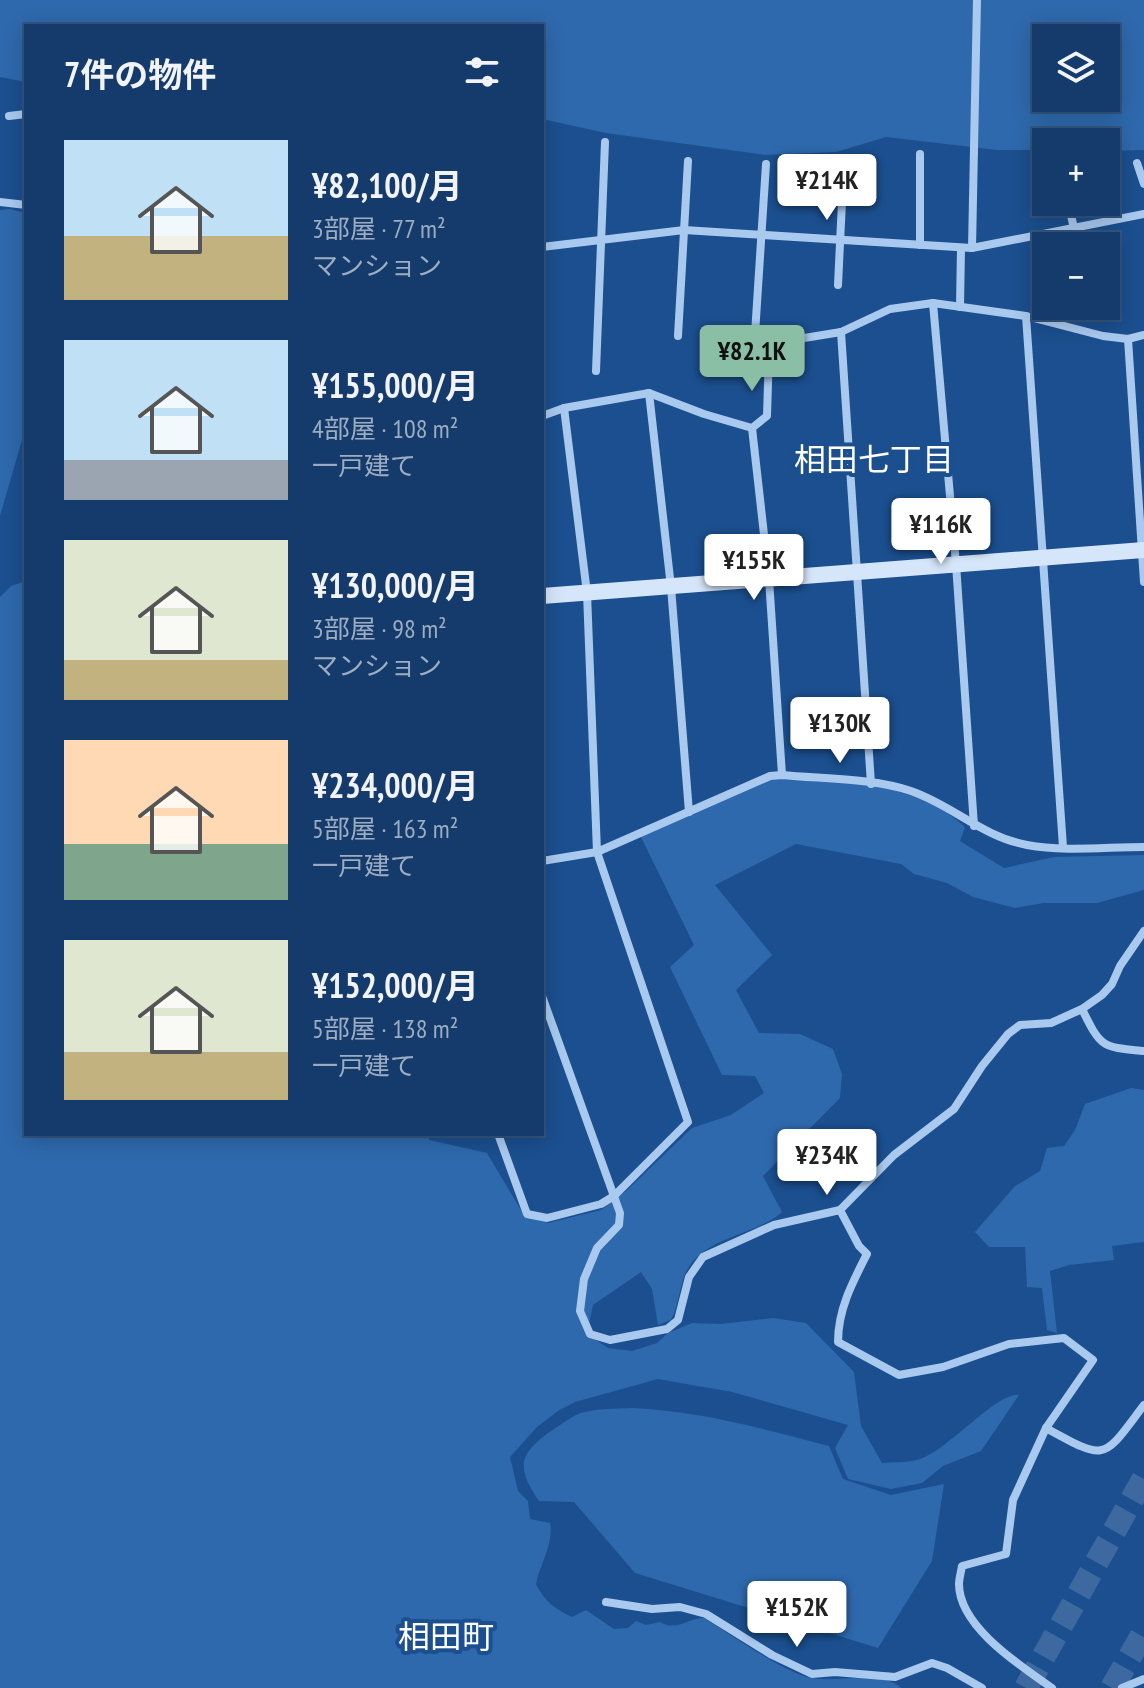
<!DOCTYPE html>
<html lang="ja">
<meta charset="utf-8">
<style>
:root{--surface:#143b6b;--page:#214673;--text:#f1f3f6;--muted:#9dadc1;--line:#33557e;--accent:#8abfa5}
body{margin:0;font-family:"PT Sans Narrow","Noto Sans JP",sans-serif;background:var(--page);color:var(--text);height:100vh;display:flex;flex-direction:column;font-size:30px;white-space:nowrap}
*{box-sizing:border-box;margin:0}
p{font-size:26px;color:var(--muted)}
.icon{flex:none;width:44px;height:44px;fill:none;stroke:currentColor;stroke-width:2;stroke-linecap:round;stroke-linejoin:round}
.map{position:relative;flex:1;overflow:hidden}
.sheet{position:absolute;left:24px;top:24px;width:520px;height:1112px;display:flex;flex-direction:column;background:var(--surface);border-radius:0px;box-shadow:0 4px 20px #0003,0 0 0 2px var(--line)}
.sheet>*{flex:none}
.tools{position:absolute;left:1032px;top:24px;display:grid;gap:16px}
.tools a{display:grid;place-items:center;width:88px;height:88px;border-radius:0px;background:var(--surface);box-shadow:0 4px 20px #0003,0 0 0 2px var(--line);font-size:40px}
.price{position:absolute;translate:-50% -68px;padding:0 18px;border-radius:8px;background:#fff;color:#222;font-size:26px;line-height:52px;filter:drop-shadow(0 2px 4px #0008)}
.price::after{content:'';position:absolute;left:50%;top:48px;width:24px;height:18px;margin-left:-12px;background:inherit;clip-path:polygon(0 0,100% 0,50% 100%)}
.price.active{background:var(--accent);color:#111}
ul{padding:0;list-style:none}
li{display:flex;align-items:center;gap:24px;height:200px;padding:0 40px}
li span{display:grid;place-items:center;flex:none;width:224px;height:160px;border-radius:0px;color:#555}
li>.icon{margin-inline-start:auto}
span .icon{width:96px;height:96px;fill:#fffc;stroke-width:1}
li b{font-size:34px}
h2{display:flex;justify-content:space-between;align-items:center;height:96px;padding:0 40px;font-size:34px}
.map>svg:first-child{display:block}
.green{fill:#2e69ad;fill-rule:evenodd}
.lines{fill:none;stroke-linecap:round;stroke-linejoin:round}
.highway-tunnel{stroke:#3d69a0;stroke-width:24;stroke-dasharray:24 12;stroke-linecap:butt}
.street{stroke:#a9c9ee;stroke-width:8}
.secondary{stroke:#d6e6fa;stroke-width:16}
.labels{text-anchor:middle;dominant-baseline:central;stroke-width:8;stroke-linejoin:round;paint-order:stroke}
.neighbourhood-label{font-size:32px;fill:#fff;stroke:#1b4f8f}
</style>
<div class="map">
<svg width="1144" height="1688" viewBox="0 0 1144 1688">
<rect width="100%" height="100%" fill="#1b4f8f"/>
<g class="green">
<path d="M 0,0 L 1144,0 L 1144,150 L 1106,151 L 1106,142 L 1046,142 L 1046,150 L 997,150 L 886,137 L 836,152 L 765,155 L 606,133 L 542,119 L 542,26 L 26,26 L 26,82 L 0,77 ZM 1046,38 L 1106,38 L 1106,98 L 1046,98 Z"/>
<polygon points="10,209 26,213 26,426 0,516 0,210"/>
<path d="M 26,581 L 26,1134 L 428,1134 L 429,1140 L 487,1153 L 525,1217 L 548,1223 L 601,1210 L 626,1191 L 692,1128 L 731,1115 L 764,1093 L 755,1076 L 722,1075 L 670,967 L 694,945 L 639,833 L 782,775 L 871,784 L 935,802 L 965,827 L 960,841 L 1004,868 L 1054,857 L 1144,855 L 1144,890 L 1097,903 L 1044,903 L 1015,908 L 973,897 L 947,883 L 914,874 L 901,864 L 796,844 L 715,885 L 772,955 L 736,990 L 759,1033 L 800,1034 L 833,1049 L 842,1074 L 840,1098 L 763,1176 L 782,1212 C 754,1237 705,1235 686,1272 C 679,1287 679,1305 671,1320 L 658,1325 L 652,1289 L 641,1272 L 593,1305 L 588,1329 L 596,1340 L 608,1348 L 632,1351 L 657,1343 L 668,1333 L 692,1323 L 721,1324 L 773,1318 L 806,1323 L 854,1372 L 861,1426 L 882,1463 C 893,1462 908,1463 920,1459 C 947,1451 998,1391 1019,1395 L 981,1451 L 943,1466 L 922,1483 L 891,1489 L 848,1479 L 835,1448 L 848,1425 L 732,1392 L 658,1379 L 575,1402 L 558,1411 L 537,1427 L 510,1457 L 518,1491 L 528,1501 L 530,1519 L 550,1523 C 554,1544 540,1563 536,1584 C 544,1601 555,1609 572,1617 L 586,1610 L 614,1629 L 628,1628 L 636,1621 L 646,1625 L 660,1622 C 677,1632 687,1618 704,1618 C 730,1634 783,1672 811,1678 C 835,1683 882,1669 901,1688 L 0,1688 L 0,597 L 11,586 Z"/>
<polygon points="1131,1088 1144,1090 1144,1242 1112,1246 1114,1260 1069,1265 1050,1271 1057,1333 1047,1330 1042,1288 1027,1287 1025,1247 989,1247 975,1232 1015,1186 1040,1171 1047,1148 1064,1146 1075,1130 1085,1104"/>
<path d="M 632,1408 C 699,1411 765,1429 829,1446 L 843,1479 L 891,1495 L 944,1484 L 932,1561 L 878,1648 L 635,1573 L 574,1502 L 539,1501 C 515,1466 519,1453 554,1429 C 562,1424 572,1416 581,1413 C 597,1408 616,1409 632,1408 Z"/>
</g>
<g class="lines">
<g class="highway-tunnel">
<polyline points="1026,1688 1144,1478"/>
<polyline points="1112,1688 1144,1632"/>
</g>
<g class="street">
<polyline points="9,116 26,114"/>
<polyline points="920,154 920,245"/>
<polyline points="1137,163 1144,184"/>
<polyline points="0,202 26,205"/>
<polyline points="1068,202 1078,246"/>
<polyline points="542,247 684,230 972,248 1144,214"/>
<polyline points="972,248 977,0"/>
<polyline points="838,285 844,160"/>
<polyline points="933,303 956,564 974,826"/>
<polyline points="1091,306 1092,310"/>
<polyline points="960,307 961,248"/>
<polyline points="1026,316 1063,847"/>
<polyline points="841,332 871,784"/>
<polyline points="755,334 766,164"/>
<polyline points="678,336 688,161"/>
<polyline points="1128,339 1144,582"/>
<polyline points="596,371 605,142"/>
<polyline points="649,393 671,587 689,812"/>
<polyline points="542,416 564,408 649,393 704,414 752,428 767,416 769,350 792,340 841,332 890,309 933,303 1026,316 1103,336 1128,339 1144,335"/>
<polyline points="752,428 769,579 782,775"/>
<path d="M 542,861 L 597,852 L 770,776 L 782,775 C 822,779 873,778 911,791 C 952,805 983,837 1027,845 C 1064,852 1106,847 1144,847"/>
<polyline points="542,996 620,1213 619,1225 597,1248 584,1279 580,1311 590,1334 610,1340 667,1329 678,1320 689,1277 703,1257 774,1225 840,1210 894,1155 954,1109 982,1066 1008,1034 1020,1025 1051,1023 1082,1009 1102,995 1112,984 1120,966 1144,931"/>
<path d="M 1082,1009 C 1101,1048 1102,1047 1144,1051"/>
<polyline points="498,1134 527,1214 547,1218 601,1204 614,1196 688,1122 597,852 587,593 564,408"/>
<path d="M 840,1210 L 859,1246 L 867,1254 C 852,1283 838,1310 838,1342 L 899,1375 L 943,1367 L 1009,1344 L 1064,1338 L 1093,1360 L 1046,1428 L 1013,1500 L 1006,1554 L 962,1566 C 961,1572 959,1579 959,1584 C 959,1627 1021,1666 1052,1688"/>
<path d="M 1046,1428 C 1108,1462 1102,1460 1144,1405"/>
<polyline points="606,1602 652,1609 680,1607 706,1614 772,1655 812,1674 835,1672 895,1677 932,1663 947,1668 982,1688"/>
<polyline points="1122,1688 1144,1679"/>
</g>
<polyline class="secondary" points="542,596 1144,550"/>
</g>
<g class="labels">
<g class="neighbourhood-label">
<text x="874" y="459">相田七丁目</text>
<text x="446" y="1636">相田町</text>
</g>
</g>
</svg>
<div class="tools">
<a><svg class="icon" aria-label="layers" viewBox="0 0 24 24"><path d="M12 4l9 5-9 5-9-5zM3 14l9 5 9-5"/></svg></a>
<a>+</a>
<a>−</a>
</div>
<b class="price" style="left:827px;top:222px">¥214K</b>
<b class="price active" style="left:752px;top:393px">¥82.1K</b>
<b class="price" style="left:941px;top:566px">¥116K</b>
<b class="price" style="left:754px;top:602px">¥155K</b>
<b class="price" style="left:840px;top:765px">¥130K</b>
<b class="price" style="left:827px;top:1197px">¥234K</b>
<b class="price" style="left:797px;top:1649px">¥152K</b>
<section class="sheet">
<h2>7件の物件<svg class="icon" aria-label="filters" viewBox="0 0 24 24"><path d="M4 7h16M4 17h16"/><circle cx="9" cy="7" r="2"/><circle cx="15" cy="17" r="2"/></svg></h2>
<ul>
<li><span style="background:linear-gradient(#bfe0f5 60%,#c2b280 0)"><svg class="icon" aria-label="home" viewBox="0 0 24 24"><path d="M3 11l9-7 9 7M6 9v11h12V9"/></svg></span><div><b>¥82,100/月</b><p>3部屋 · 77 m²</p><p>マンション</p></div></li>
<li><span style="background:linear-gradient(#bfe0f5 75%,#9aa5b1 0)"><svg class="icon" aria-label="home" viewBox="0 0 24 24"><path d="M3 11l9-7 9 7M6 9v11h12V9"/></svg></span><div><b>¥155,000/月</b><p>4部屋 · 108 m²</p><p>一戸建て</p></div></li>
<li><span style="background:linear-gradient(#dfe7d0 75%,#c2b280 0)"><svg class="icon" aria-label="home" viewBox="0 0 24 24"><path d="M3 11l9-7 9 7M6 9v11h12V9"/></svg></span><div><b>¥130,000/月</b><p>3部屋 · 98 m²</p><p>マンション</p></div></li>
<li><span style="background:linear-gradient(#ffd9b3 65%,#7fa58c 0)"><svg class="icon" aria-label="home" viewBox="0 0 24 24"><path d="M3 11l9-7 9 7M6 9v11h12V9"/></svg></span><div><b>¥234,000/月</b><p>5部屋 · 163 m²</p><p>一戸建て</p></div></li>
<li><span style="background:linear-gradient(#dfe7d0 70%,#c2b280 0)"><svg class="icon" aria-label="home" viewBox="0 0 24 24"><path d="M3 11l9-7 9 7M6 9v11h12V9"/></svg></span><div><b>¥152,000/月</b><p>5部屋 · 138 m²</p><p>一戸建て</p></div></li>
</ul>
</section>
</div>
